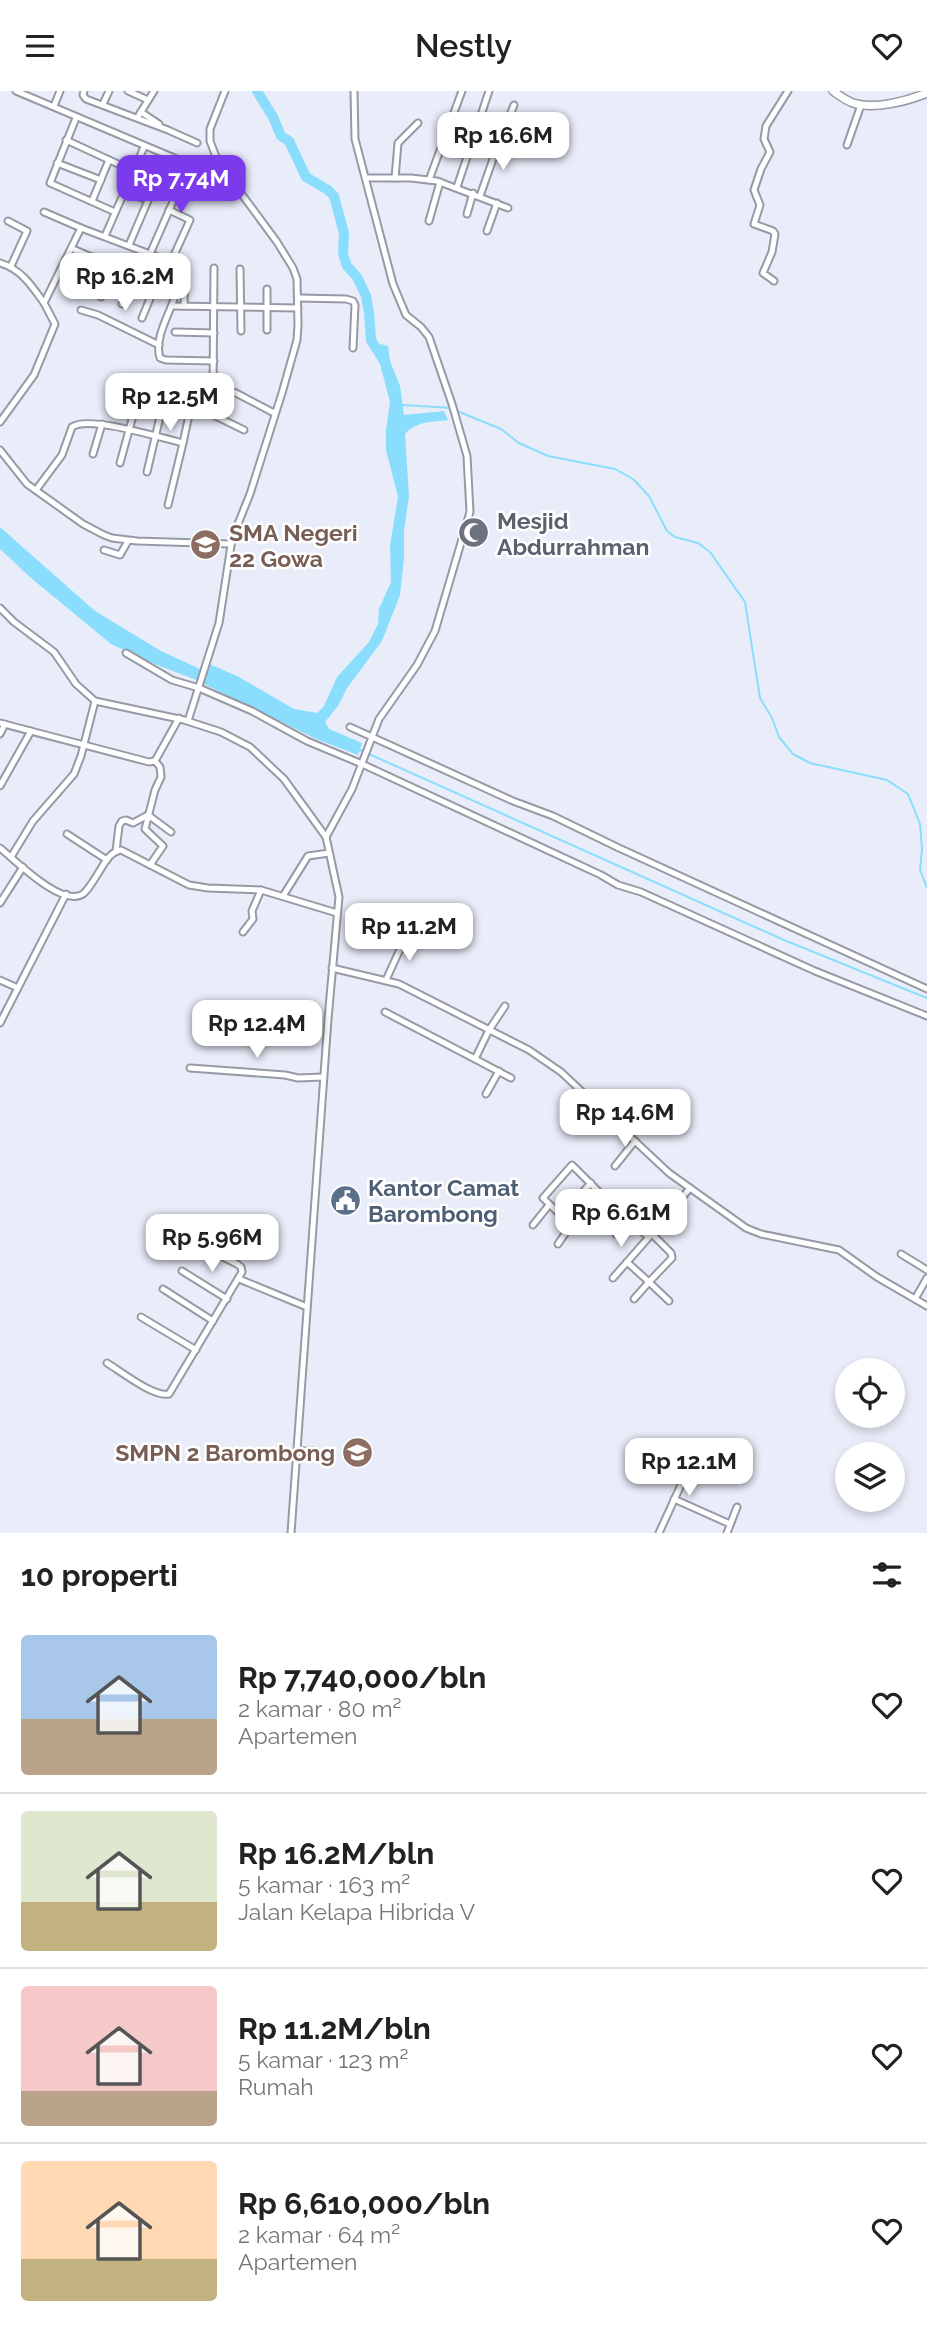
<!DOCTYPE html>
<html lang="id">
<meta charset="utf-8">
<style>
:root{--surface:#fff;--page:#f6f6f6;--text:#222;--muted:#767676;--line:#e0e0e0;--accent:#7c3aed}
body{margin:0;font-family:Raleway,sans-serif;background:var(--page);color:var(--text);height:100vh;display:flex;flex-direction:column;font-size:26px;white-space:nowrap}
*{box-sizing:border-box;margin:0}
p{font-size:23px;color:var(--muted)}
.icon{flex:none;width:38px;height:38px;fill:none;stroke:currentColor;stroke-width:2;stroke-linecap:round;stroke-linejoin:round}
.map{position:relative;height:1442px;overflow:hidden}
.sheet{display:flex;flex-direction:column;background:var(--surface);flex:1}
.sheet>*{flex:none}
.controls{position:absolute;left:835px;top:1267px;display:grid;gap:14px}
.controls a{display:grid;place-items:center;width:70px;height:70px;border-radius:50%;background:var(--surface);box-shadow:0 4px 10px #0003;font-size:35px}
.price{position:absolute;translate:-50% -60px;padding:0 16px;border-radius:14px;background:#fff;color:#222;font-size:23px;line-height:46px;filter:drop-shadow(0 2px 4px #0008)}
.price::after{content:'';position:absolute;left:50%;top:42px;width:21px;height:16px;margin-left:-10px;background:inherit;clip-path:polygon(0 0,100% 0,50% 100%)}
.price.active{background:var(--accent);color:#fff}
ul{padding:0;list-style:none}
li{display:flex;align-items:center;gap:21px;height:175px;padding:0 21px}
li+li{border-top:2px solid var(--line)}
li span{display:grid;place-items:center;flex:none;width:196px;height:140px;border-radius:7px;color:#555}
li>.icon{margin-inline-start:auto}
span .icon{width:84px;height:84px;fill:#fffc;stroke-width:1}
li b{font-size:30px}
h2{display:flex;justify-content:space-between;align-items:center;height:84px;padding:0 21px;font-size:30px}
header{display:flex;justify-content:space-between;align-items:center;height:91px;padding:0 21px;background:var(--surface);font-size:32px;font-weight:600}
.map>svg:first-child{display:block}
.water{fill:#8addfd}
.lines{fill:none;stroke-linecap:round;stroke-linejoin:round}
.stream{stroke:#8addfd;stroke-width:2}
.river{stroke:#8addfd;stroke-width:10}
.minor-casing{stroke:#969aa5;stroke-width:9}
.tertiary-casing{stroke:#969aa5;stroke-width:10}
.minor{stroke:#fff;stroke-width:5}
.tertiary{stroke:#fff;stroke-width:7}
.labels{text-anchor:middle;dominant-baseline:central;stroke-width:5;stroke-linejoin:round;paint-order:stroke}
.worship-label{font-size:23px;font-weight:bold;fill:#5b616d;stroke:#fff;text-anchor:start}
.education-label{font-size:23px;font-weight:bold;fill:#785e54;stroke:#fff;text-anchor:start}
.service-label{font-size:23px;font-weight:bold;fill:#4e5e75;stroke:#fff;text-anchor:start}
</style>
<header><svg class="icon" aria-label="menu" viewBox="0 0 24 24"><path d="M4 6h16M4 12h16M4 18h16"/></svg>Nestly<svg class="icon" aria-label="heart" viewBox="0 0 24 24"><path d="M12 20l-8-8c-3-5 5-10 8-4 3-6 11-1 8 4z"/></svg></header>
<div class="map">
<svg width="927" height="1442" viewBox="0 0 927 1442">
<rect width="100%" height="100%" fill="#e9edf9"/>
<path class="water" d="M 381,253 L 388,255 L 390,270 L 400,295 L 404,324 L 444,320 L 448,329 C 431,331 417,330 405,343 L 409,405 L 404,440 L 404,467 L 400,504 L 382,550 L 347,597 L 338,615 L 325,631 L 329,638 L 362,652 L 358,664 L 316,648 L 194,588 L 157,574 L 111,553 L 31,487 L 0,458 L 0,436 L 95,520 L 161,560 L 200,578 L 207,572 L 237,585 L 294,618 L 317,622 L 324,615 L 337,586 L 369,551 L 378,533 L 379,518 L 391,491 L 390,454 L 398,406 L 386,359 L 386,339 L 390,311 L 378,265 Z"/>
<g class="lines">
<g class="stream">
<polyline points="402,314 452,317"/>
<polyline points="457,320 501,338 519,352 548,365 615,378 633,388 649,405 667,440 675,446 698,452 710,461 745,511 760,607 772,627 779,646 793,663 810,672 887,689 908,703 920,733 922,758 920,779 927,797"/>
<polyline points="360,659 784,849 927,907"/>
</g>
<polyline class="river" points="257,0 273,26 281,45 289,50 306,86 328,99 334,105 344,142 343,163 347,175 357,186 366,205 369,221 371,249 386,273"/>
<defs>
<g id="minor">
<polyline points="16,0 198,77"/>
<polyline points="84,0 83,4 86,8 168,39 197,52"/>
<polyline points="128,0 148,9"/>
<polyline points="103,13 109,0"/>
<polyline points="54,15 60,0"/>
<polyline points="141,21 159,33"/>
<polyline points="139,24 154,0"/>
<polyline points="76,27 50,92 115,121"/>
<polyline points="451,30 500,48 514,14"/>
<polyline points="66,49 118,73"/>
<polyline points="847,54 861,14"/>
<polyline points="57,72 101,89"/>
<polyline points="366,87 411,87 437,90 508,117"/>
<polyline points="395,87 398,52 418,32"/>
<polyline points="429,89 462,0"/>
<polyline points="457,96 489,0"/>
<polyline points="125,101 148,109"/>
<polyline points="480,105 500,48"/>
<polyline points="92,110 109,69"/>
<polyline points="44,121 81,137"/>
<polyline points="467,123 473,102"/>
<polyline points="8,130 27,140 11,175"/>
<polyline points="429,130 440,91"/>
<polyline points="487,140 497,112"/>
<polyline points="105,145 144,56"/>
<polyline points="129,154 167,65"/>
<path d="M 73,158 L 174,202 L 174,208 C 168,226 154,248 160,267 L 166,269 L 214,270"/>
<polyline points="150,163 189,74"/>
<path d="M 0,172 C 21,178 32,195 44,212"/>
<polyline points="240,178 241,240"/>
<polyline points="774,190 763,182 772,161 775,143 773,140 754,133 760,114 754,99 761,78 770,61 764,48 766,35 788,0"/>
<polyline points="267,198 267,239"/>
<polyline points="78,201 93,166"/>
<polyline points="101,206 115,175"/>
<polyline points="298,207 346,208 353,210 355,214 353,257"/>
<polyline points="122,213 136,184"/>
<polyline points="172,215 298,217"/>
<polyline points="184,215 185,174"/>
<polyline points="81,219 98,224 159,254"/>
<polyline points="142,227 156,193"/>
<polyline points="175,241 214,242"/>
<polyline points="213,297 214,177"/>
<polyline points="191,313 244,339"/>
<polyline points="0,331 34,284 55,233 44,212 81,137 171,171 190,129 169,119"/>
<polyline points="0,359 27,393 83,433 104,444 112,447 137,450 231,453"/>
<polyline points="93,363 102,333"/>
<polyline points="120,372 140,299 143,295 213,297 236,302 274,322"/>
<polyline points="147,381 167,296"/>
<path d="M 36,399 L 62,364 L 72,336 C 89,324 161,347 183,352 L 195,296"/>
<polyline points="168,414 183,352"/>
<polyline points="104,459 120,464 128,450"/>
<polyline points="0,517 14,531 54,561 76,593 95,610 184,629 221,641 250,656 284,688 326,746"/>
<polyline points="126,562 172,589 199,597 252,620 307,650 362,673 601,784 618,794 641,801 815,880 927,925"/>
<polyline points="188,630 219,532 232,448 250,403 282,302 297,249 298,234 297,188 293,177 277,151 218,71 210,50 210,38 225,0"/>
<polyline points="0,632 149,671 155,670 179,627"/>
<polyline points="350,636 513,710 553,725 619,757 927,898"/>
<polyline points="0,643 5,633"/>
<polyline points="0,695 31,640"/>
<polyline points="148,724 171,741"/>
<polyline points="67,743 107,769"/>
<path d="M 0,757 C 15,769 62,817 83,803 C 89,798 95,787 99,781 C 105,771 110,761 121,759 L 189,794 L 208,797 L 261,799 L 337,822"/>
<polyline points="116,760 119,735 122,730 126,729 133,732 148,724"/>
<polyline points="11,766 33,730 74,683 81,665 95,610"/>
<polyline points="150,774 163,755 145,738 155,699 161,686 160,676 155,670"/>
<polyline points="283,805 308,765 329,762"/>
<polyline points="0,812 23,776"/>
<polyline points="243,841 253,828 252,820 261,799"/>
<polyline points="332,877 399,893 529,959 561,981 669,1082 746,1137 761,1143 839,1159 877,1186 927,1215"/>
<polyline points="0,889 18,897"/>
<polyline points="386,889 407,843"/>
<polyline points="385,921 475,968 489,939 505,915"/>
<polyline points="0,932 66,803"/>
<polyline points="475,968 511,987"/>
<polyline points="190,977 285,984 298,987 323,986"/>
<polyline points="486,1003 499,980"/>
<polyline points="615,1075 635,1050"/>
<polyline points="561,1125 591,1092"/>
<polyline points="596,1127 610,1111"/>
<polyline points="533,1134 549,1114"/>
<polyline points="616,1143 627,1129"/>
<polyline points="558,1153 571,1134 543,1107 572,1074 627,1129 649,1146 690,1097"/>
<polyline points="901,1163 927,1179"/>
<polyline points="627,1171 649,1191 672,1167 671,1162 652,1143"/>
<polyline points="182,1180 227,1208"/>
<polyline points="613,1187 649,1146"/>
<polyline points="239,1188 307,1216"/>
<polyline points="163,1198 213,1230"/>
<polyline points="634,1208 649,1191 669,1210"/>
<polyline points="915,1208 927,1187"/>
<polyline points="141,1226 196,1259"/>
<path d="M 107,1272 C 122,1281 153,1306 169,1303 L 242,1181 L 241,1176 L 237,1173 L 204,1157"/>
<polyline points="297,1360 315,1360"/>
<polyline points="674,1408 730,1433"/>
<polyline points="291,1442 328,928 339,806 326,746 352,698 379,628 417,574 435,540 470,421 467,365 452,313 429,246 421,236 406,224 393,193 355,48 354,0"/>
<polyline points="659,1442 696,1361"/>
<polyline points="727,1442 737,1416"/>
</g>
<path id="tertiary" d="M 833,0 C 840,5 845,9 853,12 C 874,19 907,10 927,2"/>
</defs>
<use href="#minor" class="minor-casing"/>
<use href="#tertiary" class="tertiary-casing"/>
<use href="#minor" class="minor"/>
<use href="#tertiary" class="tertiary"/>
</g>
<defs>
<symbol id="mosque-disc" viewBox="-11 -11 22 22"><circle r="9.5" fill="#6b7280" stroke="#fff"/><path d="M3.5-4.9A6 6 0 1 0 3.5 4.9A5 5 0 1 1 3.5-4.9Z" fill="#fff"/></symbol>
<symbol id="school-disc" viewBox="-11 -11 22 22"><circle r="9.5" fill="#8d6e63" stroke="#fff"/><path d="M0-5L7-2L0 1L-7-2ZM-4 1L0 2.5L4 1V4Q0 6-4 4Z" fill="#fff"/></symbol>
<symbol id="civic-disc" viewBox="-11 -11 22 22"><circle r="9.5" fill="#5c6f8a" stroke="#fff"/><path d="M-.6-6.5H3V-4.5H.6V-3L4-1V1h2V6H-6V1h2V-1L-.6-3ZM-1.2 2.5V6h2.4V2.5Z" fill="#fff"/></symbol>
</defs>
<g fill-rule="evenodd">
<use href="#mosque-disc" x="456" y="424" width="35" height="35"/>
<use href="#school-disc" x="188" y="436" width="35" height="35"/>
<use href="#civic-disc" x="328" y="1092" width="35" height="35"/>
<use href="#school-disc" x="340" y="1344" width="35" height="35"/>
</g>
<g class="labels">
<g class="worship-label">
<text x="497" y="429">Mesjid<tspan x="497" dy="26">Abdurrahman</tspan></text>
</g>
<g class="education-label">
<text x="229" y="441">SMA Negeri<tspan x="229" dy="26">22 Gowa</tspan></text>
<text x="335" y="1361" text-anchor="end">SMPN 2 Barombong</text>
</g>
<g class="service-label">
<text x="368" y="1096">Kantor Camat<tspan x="368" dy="26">Barombong</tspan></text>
</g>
</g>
</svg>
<div class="controls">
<a><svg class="icon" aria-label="locate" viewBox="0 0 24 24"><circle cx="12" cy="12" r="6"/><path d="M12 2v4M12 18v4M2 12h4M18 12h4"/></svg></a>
<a><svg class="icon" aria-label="layers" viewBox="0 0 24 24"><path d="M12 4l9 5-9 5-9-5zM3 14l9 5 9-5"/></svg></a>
</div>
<b class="price" style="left:503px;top:81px">Rp 16.6M</b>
<b class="price active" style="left:181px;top:124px">Rp 7.74M</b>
<b class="price" style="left:125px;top:222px">Rp 16.2M</b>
<b class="price" style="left:170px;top:342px">Rp 12.5M</b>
<b class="price" style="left:409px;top:872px">Rp 11.2M</b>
<b class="price" style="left:257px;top:969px">Rp 12.4M</b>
<b class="price" style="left:625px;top:1058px">Rp 14.6M</b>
<b class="price" style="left:621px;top:1158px">Rp 6.61M</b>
<b class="price" style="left:212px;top:1183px">Rp 5.96M</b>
<b class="price" style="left:689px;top:1407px">Rp 12.1M</b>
</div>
<section class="sheet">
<h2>10 properti<svg class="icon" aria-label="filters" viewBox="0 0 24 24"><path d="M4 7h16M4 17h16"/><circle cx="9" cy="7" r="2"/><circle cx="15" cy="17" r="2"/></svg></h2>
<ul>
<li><span style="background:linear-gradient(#a9c7e8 60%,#b9a48a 0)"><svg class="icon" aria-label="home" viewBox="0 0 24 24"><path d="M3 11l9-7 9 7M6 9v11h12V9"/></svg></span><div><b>Rp 7,740,000/bln</b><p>2 kamar · 80 m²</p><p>Apartemen</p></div><svg class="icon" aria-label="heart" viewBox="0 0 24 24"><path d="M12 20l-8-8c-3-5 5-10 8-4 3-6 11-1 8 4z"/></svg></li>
<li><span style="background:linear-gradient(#dfe7d0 65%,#c2b280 0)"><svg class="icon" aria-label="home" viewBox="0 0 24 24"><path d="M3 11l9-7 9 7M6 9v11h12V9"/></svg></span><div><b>Rp 16.2M/bln</b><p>5 kamar · 163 m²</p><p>Jalan Kelapa Hibrida V</p></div><svg class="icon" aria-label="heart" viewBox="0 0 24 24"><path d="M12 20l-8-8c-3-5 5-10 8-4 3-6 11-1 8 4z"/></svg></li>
<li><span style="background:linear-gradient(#f6c9c9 75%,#b9a48a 0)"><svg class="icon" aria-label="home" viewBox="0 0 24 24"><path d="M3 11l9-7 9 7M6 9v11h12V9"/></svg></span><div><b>Rp 11.2M/bln</b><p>5 kamar · 123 m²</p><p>Rumah</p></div><svg class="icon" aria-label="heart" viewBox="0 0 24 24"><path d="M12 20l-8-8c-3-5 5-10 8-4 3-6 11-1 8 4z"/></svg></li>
<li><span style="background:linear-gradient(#ffd9b3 70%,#c2b280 0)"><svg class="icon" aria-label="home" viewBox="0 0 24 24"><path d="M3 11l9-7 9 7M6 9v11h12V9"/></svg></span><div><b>Rp 6,610,000/bln</b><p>2 kamar · 64 m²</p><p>Apartemen</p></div><svg class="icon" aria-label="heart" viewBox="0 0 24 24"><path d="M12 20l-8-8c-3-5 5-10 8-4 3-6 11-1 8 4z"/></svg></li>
</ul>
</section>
